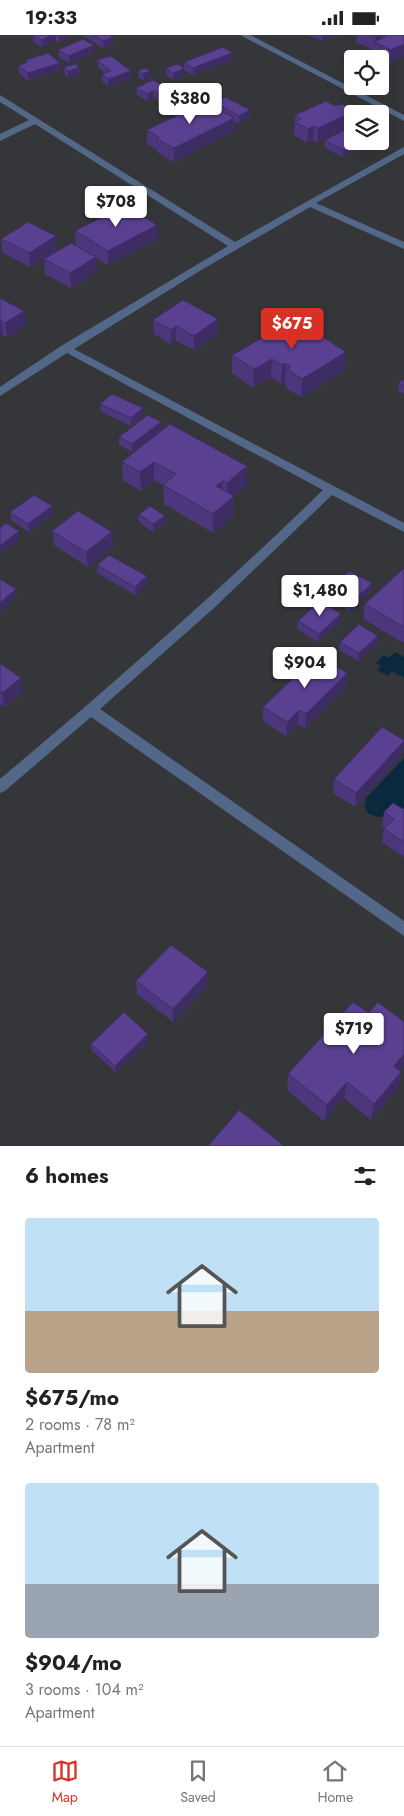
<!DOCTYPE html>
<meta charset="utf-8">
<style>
:root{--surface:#fff;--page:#f6f6f6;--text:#222;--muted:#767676;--line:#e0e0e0;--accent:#d93025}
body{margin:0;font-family:Jost,sans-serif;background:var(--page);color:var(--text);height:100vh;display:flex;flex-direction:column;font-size:19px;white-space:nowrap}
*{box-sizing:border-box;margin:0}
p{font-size:16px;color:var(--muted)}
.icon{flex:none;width:28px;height:28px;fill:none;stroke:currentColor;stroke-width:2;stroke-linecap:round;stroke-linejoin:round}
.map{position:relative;height:1111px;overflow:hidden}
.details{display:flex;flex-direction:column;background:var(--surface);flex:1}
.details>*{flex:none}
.fabs{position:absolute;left:344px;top:15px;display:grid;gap:10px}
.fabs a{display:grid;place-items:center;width:45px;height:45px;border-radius:5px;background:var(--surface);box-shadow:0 5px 20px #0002;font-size:25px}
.price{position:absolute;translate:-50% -42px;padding:0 11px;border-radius:5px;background:#fff;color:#222;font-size:16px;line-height:32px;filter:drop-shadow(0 1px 2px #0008)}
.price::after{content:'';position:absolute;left:50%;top:30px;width:15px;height:11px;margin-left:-8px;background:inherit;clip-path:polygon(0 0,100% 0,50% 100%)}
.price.selected{background:var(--accent);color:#fff}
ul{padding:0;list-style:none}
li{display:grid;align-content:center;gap:10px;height:265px;padding:0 25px}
li span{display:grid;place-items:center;height:155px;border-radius:5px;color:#555}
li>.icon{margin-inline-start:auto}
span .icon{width:90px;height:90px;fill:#fffc;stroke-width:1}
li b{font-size:21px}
h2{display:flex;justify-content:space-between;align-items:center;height:60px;padding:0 25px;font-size:21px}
.status{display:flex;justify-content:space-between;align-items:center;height:35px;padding:0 25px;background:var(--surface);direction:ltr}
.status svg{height:14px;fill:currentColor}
.dock{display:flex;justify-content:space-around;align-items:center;height:70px;border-top:1px solid var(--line);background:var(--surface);font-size:14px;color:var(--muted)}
.dock a{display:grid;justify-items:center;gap:2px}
.dock .selected{color:var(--accent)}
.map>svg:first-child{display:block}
.water{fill:#0a293c}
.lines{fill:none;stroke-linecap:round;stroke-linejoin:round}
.minor{fill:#536888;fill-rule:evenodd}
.wall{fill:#4d377c}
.shaded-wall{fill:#3e2d65}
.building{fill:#594090;stroke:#3e2d65}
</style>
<div class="status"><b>19:33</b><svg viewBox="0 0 49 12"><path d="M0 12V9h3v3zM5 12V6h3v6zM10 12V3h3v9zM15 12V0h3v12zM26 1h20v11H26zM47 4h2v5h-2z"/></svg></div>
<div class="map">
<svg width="404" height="1111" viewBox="0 0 404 1111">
<rect width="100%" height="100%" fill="#353639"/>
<g class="water">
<polygon points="395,617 404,622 404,643 392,636 388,641 377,635 381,631 376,628 384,620 389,623"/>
<polygon points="404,723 404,781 379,782 369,779 364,771 367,762"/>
</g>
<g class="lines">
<g class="minor">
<polygon points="240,0 250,0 404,80 404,86"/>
<path d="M 0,60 L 235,207 L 404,112 L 404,119 L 316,168 L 404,207 L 404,214 L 310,172 L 203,234 L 74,314 L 404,488 L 404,497 L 332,460 L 214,573 L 100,674 L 404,886 L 404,901 L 91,682 L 5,756 L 0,758 L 0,744 C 111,651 219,556 323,455 L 67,318 L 0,361 L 0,352 L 61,311 L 228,211 L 35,89 L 0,106 L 0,99 L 29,85 L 0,67 Z"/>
</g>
</g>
<g class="wall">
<polygon points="33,0 68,0 68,2 59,7 56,6 42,12 33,7"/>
<polygon points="81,0 110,0 113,9 104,13"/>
<polygon points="308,0 336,0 322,6"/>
<polygon points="357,0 404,0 390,29 373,21 373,15 356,7"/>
<polygon points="58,15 94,18 69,28 59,22"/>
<polygon points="232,18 232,25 193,40 184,35 184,41 173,45 167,41 166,33 184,33 184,27"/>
<polygon points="26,25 60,28 61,35 28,46 19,38 18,31 26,28"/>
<polygon points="97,25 131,44 108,51 102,46 102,39 105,38 98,32"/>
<polygon points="64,32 80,40 68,43 65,39"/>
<polygon points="138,35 150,36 151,44 144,46 138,42"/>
<polygon points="153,45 175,65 165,69 154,63 147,66 137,60 136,53"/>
<polygon points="214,67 250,83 239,88 234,86 234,96 174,127 157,117 157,114 147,109 147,95 214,72"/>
<polygon points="335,71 355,76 355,79 352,79 317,107 313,105 307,108 294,100 295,80"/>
<polygon points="325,105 361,106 361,113 343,122 325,113"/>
<polygon points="75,196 158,204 108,230 96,223 97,236 71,253 45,239 44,224 86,217 76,210"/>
<polygon points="56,201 57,215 30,232 3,218 1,204"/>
<polygon points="0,263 24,276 26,290 7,302 3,300 0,302"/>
<polygon points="218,284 218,298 194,315 176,306 171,309 154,299 153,285"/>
<polygon points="295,284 344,336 301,362 286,353 286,348 285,347 281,349 271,342 253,353 232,338 232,320"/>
<polygon points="404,344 404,359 398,356 399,348"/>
<polygon points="100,369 143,381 131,391 101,377"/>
<polygon points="170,389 247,450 234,461 234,480 213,498 164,469 163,450 154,445 141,456 123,445 122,427"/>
<polygon points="161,396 132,417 119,410 119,402"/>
<polygon points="10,477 53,479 29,497 11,485"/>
<polygon points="139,479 165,481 165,489 153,497 139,487"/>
<polygon points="52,496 112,497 113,512 88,532 54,510"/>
<polygon points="97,530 147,549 135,560 97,538"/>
<polygon points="404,533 404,608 363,584 365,569"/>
<polygon points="372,548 371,556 350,576 328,563 329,555"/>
<polygon points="298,586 340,587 318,607 297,594"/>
<polygon points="340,607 377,609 358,626 339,615"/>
<polygon points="0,628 23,657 4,672 0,669"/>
<polygon points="347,638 345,652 305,693 298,689 286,701 263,686 263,672"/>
<polygon points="404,705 402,720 355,772 333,758 334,744"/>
<polygon points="404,773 404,822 382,807 384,794 385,793 382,791 384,777 403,774"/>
<polygon points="136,946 207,950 173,987 137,959"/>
<polygon points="148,999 148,1006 116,1037 92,1016 91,1009"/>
<polygon points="400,1036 401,1037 398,1053 371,1085 344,1063 324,1086 287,1055 288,1039"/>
</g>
<g class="shaded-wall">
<polygon points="52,0 56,0 56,6 42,12 42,5"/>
<polygon points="59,0 68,0 68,2 59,7"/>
<polygon points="323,0 336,0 322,6"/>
<polygon points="380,0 382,0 381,11 375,8 376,2"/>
<polygon points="113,2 113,9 104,13 103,6"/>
<polygon points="404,9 404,21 390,29 391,15"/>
<polygon points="94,10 94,18 69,28 69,21"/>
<polygon points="232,18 232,25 193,40 193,33"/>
<polygon points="60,28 61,35 28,46 28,38"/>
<polygon points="79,33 80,40 68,43 68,36"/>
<polygon points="184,34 184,41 173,45 173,38"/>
<polygon points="131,36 131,44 108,51 108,44"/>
<polygon points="150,36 151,44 144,46 143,39"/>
<polygon points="153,56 154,63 147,66 147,59"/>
<polygon points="175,57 175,65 165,69 165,62"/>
<polygon points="250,75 250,83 239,88 239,81"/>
<polygon points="355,76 355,79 352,79 352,91 317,107 318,93"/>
<polygon points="234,83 234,96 174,127 174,113"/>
<polygon points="314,91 313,105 307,108 308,94"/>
<polygon points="360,106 361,106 361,113 343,122 343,115"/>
<polygon points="157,190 158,204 108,230 108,216"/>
<polygon points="56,201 57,215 30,232 29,218"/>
<polygon points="96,222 97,236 71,253 70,238"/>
<polygon points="24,276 26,290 7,302 5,288"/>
<polygon points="218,284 218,298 194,315 194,301"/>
<polygon points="1,285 3,300 0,302 0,286"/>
<polygon points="176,291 176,306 171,309 171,295"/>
<polygon points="346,317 344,336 301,362 302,344"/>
<polygon points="272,324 271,342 253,353 254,334"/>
<polygon points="286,328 285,347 281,349 282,330"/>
<polygon points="143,373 143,381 131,391 131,383"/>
<polygon points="161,387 161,396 132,417 132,409"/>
<polygon points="154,427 154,445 141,456 140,437"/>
<polygon points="247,431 247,450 226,467 227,448"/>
<polygon points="223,446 222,465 216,451"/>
<polygon points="234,461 234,480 213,498 213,479"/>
<polygon points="52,471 53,479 29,497 28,489"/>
<polygon points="165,481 165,489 153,497 153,489"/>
<polygon points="19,496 20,504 1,519 0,511"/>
<polygon points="112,497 113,512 88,532 86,517"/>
<polygon points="147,541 147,549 135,560 135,552"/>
<polygon points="372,548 371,556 350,576 351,568"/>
<polygon points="16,554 17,562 0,577 0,568"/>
<polygon points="341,579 340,587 318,607 319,599"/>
<polygon points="378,601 377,609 358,626 359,618"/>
<polygon points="347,638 345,652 305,693 306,679"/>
<polygon points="21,643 23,657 4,672 2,658"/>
<polygon points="299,675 298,689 286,701 287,687"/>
<polygon points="404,706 402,720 355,772 356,758"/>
<polygon points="208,937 207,950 173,987 173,974"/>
<polygon points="148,999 148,1006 116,1037 115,1031"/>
<polygon points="404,1019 404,1031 391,1047 394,1031"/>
<polygon points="401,1037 398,1053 371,1085 374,1069"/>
<polygon points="347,1047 344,1063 324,1086 327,1070"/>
</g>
<g class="building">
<polygon points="33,0 52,0 42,5"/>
<polygon points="93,0 110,0 113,2 103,6"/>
<polygon points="371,0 380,0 376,2"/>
<polygon points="385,0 404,0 404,9 391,15 374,7 387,1"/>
<polygon points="83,4 94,10 69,21 58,15"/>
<polygon points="223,12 232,18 193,33 184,27"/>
<polygon points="48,18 60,28 28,38 18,31 28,27 26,25"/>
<polygon points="111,21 131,36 108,44 102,39 111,36 97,25"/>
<polygon points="76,29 79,33 68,36 64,32"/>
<polygon points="178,29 184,34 173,38 166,33"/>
<polygon points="145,33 150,36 143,39 138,35"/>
<polygon points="153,45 175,57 165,62 153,56 147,59 136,53"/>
<polygon points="225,62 250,75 239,81 214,67"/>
<polygon points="326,66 335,71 342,69 355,76 318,93 314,91 308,94 295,87 301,84 295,80"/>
<polygon points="205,67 234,83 174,113 157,104 159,102 147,95"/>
<polygon points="348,93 352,96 352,106 360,106 343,115 325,105"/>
<polygon points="125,170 157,190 108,216 75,196"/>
<polygon points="28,187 56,201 29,218 1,204"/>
<polygon points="71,208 96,222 70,238 44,224"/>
<polygon points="0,263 24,276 5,288 1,285 0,286"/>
<polygon points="183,265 218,284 194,301 176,291 171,295 153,285"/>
<polygon points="295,284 346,317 302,344 287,334 291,332 286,328 282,330 272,324 254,334 232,320"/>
<polygon points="404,344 404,351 399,348"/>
<polygon points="112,359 143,373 131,383 100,369"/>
<polygon points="148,380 161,387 132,409 119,402"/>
<polygon points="170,389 247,431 227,448 223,446 216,451 234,461 213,479 163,450 176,439 154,427 140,437 122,427"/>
<polygon points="34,460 52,471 28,489 10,477"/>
<polygon points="150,471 165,481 153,489 139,479"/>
<polygon points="78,476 112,497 86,517 52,496"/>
<polygon points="6,488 19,496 0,511 0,493"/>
<polygon points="109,520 147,541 135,552 97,530"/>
<polygon points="404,533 404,592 365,569"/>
<polygon points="349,536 372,548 351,568 329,555"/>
<polygon points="0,544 16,554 0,568"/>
<polygon points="320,566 341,579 319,599 298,586"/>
<polygon points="359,589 378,601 359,618 340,607"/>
<polygon points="317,620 347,638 306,679 299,675 287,687 263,672"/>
<polygon points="0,628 21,643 2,658 0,657"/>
<polygon points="382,692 404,705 404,706 356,758 334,744"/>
<polygon points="393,768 403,774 404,773 404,807 384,794 394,784 384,777"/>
<polygon points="171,910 208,937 173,974 136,946"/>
<polygon points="353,967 369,978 378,967 404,987 404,1019 394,1031 401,1037 374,1069 347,1047 327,1070 288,1039"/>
<polygon points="124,977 148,999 115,1031 91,1009"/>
<polygon points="239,1075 283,1110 282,1111 208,1111"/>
</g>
</svg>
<div class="fabs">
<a><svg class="icon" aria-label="locate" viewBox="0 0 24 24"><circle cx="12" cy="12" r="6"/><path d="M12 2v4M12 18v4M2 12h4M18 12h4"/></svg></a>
<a><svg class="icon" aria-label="layers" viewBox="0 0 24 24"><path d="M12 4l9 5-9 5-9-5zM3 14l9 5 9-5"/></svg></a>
</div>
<b class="price" style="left:190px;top:90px">$380</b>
<b class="price" style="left:116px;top:193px">$708</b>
<b class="price selected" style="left:292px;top:315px">$675</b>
<b class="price" style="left:320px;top:582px">$1,480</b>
<b class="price" style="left:305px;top:654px">$904</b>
<b class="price" style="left:354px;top:1020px">$719</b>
</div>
<section class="details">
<h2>6 homes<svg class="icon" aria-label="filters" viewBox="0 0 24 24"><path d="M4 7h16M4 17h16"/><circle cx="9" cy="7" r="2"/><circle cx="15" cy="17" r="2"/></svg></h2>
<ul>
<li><span style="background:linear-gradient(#bfe0f5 60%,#b9a48a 0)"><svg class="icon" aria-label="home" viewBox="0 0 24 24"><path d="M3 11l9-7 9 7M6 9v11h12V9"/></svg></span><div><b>$675/mo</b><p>2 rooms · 78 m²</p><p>Apartment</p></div></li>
<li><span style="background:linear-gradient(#bfe0f5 65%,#9aa5b1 0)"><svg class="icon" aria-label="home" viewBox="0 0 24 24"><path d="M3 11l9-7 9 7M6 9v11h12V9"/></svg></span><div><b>$904/mo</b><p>3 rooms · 104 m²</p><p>Apartment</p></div></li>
</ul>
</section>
<nav class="dock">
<a class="selected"><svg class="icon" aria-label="map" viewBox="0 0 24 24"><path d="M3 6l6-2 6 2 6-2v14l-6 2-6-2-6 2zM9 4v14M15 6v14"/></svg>Map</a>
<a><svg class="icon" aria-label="saved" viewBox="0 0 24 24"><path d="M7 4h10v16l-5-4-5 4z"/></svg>Saved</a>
<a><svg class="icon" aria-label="home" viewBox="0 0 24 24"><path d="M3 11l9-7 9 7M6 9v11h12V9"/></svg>Home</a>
</nav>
